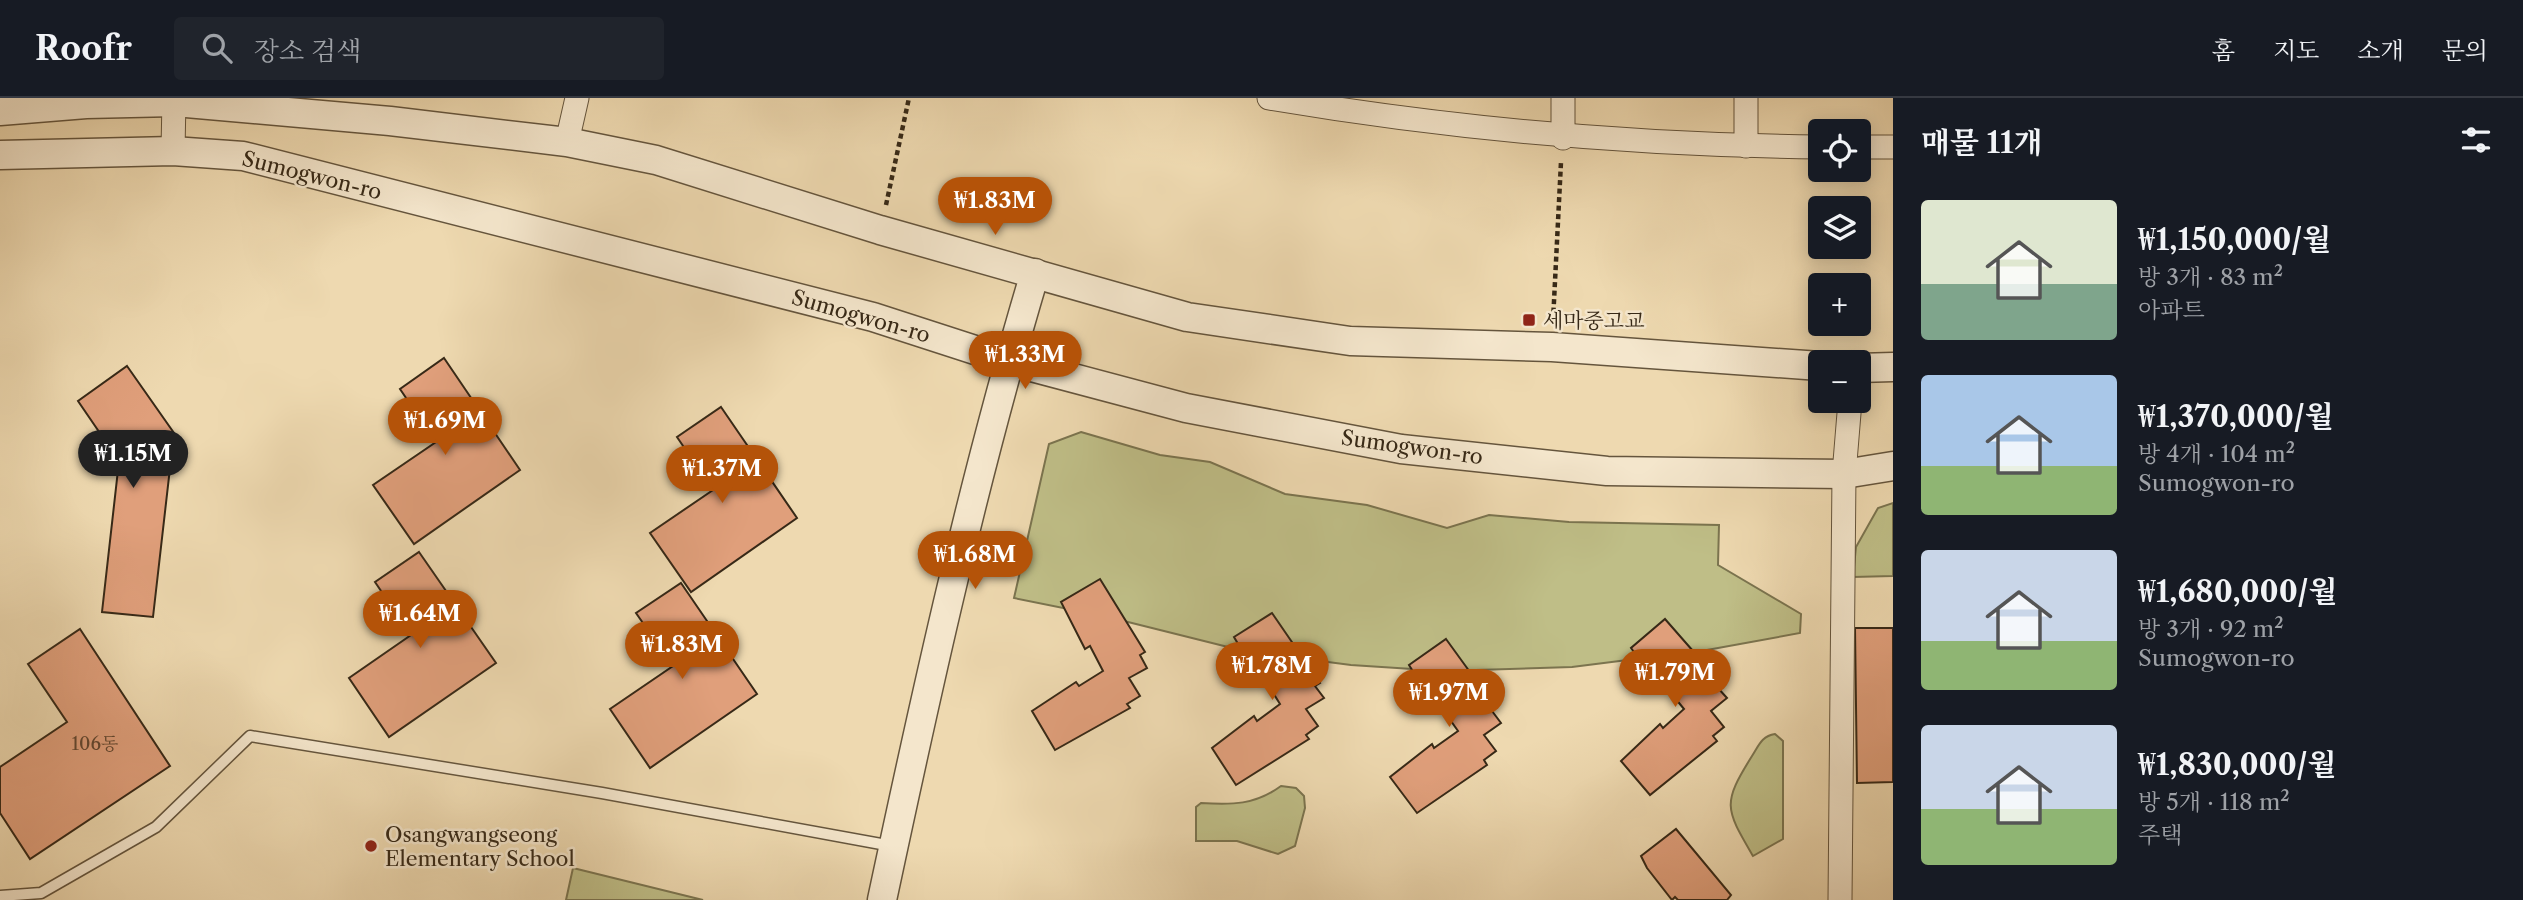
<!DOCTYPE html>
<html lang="ko">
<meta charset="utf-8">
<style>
:root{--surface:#171b24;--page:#20242c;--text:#f1f3f6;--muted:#9ea1a6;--line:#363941;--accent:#b45309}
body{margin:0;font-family:"Libre Caslon Text","Noto Serif KR",serif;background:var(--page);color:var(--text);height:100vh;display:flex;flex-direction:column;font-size:26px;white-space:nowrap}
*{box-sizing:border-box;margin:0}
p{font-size:23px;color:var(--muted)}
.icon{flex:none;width:38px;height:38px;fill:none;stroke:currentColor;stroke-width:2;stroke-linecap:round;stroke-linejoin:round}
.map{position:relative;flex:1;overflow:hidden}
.drawer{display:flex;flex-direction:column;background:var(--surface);width:630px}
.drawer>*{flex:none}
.buttons{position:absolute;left:1808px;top:21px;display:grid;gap:14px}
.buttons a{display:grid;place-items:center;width:63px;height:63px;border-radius:7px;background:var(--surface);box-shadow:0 4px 18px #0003;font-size:35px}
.price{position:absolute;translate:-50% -60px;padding:0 16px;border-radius:24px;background:var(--accent);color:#fff;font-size:23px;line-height:46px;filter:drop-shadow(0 2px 4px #0008)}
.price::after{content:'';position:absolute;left:50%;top:42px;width:21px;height:16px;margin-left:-10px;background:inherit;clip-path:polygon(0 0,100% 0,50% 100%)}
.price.active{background:#222;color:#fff}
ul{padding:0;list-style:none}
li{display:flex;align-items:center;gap:21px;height:175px;padding:0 28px}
li span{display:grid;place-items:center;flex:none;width:196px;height:140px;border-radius:7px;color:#555}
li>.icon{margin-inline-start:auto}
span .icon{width:84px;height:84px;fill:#fffc;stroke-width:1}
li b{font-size:30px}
h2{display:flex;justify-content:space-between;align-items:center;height:84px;padding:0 28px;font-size:30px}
header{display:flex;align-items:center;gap:42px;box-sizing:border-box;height:98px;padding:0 35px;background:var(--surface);border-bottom:2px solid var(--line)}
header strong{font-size:33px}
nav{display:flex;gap:38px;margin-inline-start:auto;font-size:24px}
.search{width:490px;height:63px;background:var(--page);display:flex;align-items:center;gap:18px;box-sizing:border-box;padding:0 24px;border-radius:7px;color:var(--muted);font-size:26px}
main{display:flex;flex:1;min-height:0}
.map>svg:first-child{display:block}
.green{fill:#bfbe87;stroke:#7b744f;stroke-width:2}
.building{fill:#e09f7b;stroke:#372917;stroke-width:2}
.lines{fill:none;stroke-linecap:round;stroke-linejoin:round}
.service-casing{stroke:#65553d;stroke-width:13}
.minor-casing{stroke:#65553d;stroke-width:25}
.tertiary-casing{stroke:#65553d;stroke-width:31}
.path{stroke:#372917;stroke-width:4.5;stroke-dasharray:5 3.5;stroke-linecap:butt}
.service{stroke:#f4e6cc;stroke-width:10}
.minor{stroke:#f4e6cc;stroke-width:23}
.tertiary{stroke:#f4e6cc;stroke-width:28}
.poi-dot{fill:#8f2418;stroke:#f4e6cc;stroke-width:2.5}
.labels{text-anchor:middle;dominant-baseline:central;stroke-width:5;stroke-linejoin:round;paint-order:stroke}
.number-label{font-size:18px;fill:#614630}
.street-label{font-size:21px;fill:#372917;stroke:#f4e6cc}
.poi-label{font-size:21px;fill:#372917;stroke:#f4e6cc;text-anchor:start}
</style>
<header>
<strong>Roofr</strong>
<div class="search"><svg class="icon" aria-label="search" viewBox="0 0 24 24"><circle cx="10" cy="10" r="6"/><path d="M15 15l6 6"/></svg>장소 검색</div>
<nav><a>홈</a><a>지도</a><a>소개</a><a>문의</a></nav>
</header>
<main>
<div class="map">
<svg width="1893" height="802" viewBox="0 0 1893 802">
<rect width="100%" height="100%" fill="#eed9b0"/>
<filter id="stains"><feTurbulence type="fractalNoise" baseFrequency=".00286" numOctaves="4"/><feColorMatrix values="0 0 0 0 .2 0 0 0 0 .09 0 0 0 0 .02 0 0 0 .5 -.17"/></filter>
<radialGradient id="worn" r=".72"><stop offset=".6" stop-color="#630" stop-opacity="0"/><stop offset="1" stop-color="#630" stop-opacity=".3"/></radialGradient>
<g class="green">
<polygon points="1081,334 1160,357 1210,364 1285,396 1367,407 1447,430 1489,417 1569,424 1719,427 1718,467 1801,516 1800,535 1707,552 1572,569 1443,573 1351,567 1244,553 1108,519 1014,500 1049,346"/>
<polygon points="1893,405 1893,478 1853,479 1856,449 1878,410"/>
<path d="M 1775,636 L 1783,643 L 1783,741 L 1753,758 C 1725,710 1722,706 1752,658 C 1759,647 1762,638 1775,636 Z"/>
<path d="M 1281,688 L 1296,690 L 1304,698 L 1305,710 L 1295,748 L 1278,756 L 1237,743 L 1196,743 L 1196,709 L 1201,705 C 1232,707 1255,707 1281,688 Z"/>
<polygon points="573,770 703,802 566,802"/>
</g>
<g class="building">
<polygon points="444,260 520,372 414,446 373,387 436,344 400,291"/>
<polygon points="127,268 174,335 153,519 102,514 119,363 78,303"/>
<polygon points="721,309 797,420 691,494 650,435 713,392 677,339"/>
<polygon points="419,454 496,565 389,639 349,580 411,537 375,484"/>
<polygon points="1100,481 1145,554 1140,557 1147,570 1129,580 1140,598 1127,606 1130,610 1055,652 1032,613 1076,584 1079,588 1103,573 1090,548 1085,551 1061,504"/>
<polygon points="681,485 757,596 650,670 610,611 673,568 636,515"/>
<polygon points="1272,515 1320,585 1315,588 1324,600 1306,611 1318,628 1306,637 1309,641 1236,687 1212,650 1254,618 1257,623 1280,606 1265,582 1261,585 1234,539"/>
<polygon points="1665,521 1721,585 1717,589 1727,600 1711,613 1724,629 1713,638 1717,643 1650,697 1621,663 1660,626 1663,630 1684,611 1666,589 1663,592 1631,550"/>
<polygon points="1855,530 1893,530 1893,684 1857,685"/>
<polygon points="80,531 170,668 30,761 0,715 0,669 67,624 28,566"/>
<polygon points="1446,541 1496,610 1492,613 1501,625 1484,637 1496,653 1484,662 1487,667 1417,715 1390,679 1432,646 1434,650 1458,633 1441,609 1437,612 1409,567"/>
<polygon points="1676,731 1731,797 1727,802 1678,802 1675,799 1672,802 1647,770 1641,758"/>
</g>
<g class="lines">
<defs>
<polyline id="service" points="0,798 41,795 156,729 250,638 602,695 892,748"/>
<g id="minor">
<path d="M 1269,0 C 1452,31 1634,47 1820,49"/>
<polyline points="1563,0 1563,40"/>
<polyline points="567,44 577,0"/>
<polyline points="1746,48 1746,0"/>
<polyline points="1858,49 1893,49"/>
<polyline points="173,53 174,0"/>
<polyline points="1840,802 1844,376 1850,303"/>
</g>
<g id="tertiary">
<polyline points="0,13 86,6 175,4 390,23 567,44 656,62 880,132 1187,219 1350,243 1552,249 1820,268"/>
<polyline points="0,57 173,53 243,58 873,219 1009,263 1186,310 1401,351 1607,373 1844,376 1893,368"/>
<polyline points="1858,270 1893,269"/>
<path d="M 882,802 C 927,591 973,382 1035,175"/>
</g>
</defs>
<use href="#service" class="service-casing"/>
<use href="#minor" class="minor-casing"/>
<use href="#tertiary" class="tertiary-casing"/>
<g class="path">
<polyline points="886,107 909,0"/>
<polyline points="1553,223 1561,64"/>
</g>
<use href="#service" class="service"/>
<use href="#minor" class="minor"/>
<use href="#tertiary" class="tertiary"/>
</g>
<g class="poi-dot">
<rect x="1522" y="215" width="14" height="14" rx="3.5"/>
<circle cx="371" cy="748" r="7"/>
</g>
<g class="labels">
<g class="number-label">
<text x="95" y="646">106동</text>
</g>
<g class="street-label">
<text transform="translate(312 77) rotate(14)">Sumogwon-ro</text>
<text transform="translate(861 218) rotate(16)">Sumogwon-ro</text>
<text transform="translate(1412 349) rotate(8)">Sumogwon-ro</text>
</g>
<g class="poi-label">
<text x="1543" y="222">세마중고교</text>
<text x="385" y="736">Osangwangseong<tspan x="385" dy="24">Elementary School</tspan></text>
</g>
</g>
<rect width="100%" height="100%" filter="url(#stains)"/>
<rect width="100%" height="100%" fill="url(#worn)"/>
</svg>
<div class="buttons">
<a><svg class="icon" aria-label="locate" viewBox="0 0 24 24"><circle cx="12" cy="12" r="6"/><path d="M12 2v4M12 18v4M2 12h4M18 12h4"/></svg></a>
<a><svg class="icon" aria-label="layers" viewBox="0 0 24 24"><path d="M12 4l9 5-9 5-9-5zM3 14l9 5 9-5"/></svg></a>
<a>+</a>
<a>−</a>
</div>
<b class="price" style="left:995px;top:139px">₩1.83M</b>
<b class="price" style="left:1025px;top:293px">₩1.33M</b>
<b class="price" style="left:445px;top:359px">₩1.69M</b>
<b class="price active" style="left:133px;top:392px">₩1.15M</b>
<b class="price" style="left:722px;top:407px">₩1.37M</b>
<b class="price" style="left:975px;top:493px">₩1.68M</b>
<b class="price" style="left:420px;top:552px">₩1.64M</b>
<b class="price" style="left:682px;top:583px">₩1.83M</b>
<b class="price" style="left:1272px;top:604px">₩1.78M</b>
<b class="price" style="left:1675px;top:611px">₩1.79M</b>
<b class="price" style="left:1449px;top:631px">₩1.97M</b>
</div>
<section class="drawer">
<h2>매물 11개<svg class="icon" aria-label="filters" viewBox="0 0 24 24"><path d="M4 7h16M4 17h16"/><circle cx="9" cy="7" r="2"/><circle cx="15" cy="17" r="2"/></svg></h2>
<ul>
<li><span style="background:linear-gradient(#dfe7d0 60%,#7fa58c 0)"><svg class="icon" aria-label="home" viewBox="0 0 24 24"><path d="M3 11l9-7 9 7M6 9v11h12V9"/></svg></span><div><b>₩1,150,000/월</b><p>방 3개 · 83 m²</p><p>아파트</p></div></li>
<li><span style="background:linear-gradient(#a9c7e8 65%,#8fb573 0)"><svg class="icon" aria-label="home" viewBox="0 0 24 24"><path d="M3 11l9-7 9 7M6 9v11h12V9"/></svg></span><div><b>₩1,370,000/월</b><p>방 4개 · 104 m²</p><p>Sumogwon-ro</p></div></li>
<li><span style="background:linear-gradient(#c9d6e8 65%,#8fb573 0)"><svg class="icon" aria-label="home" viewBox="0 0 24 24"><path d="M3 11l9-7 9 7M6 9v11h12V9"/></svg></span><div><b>₩1,680,000/월</b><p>방 3개 · 92 m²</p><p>Sumogwon-ro</p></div></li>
<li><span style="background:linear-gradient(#c9d6e8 60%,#8fb573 0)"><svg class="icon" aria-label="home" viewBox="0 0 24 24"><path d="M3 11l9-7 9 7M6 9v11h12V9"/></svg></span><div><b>₩1,830,000/월</b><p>방 5개 · 118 m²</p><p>주택</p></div></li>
</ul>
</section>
</main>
